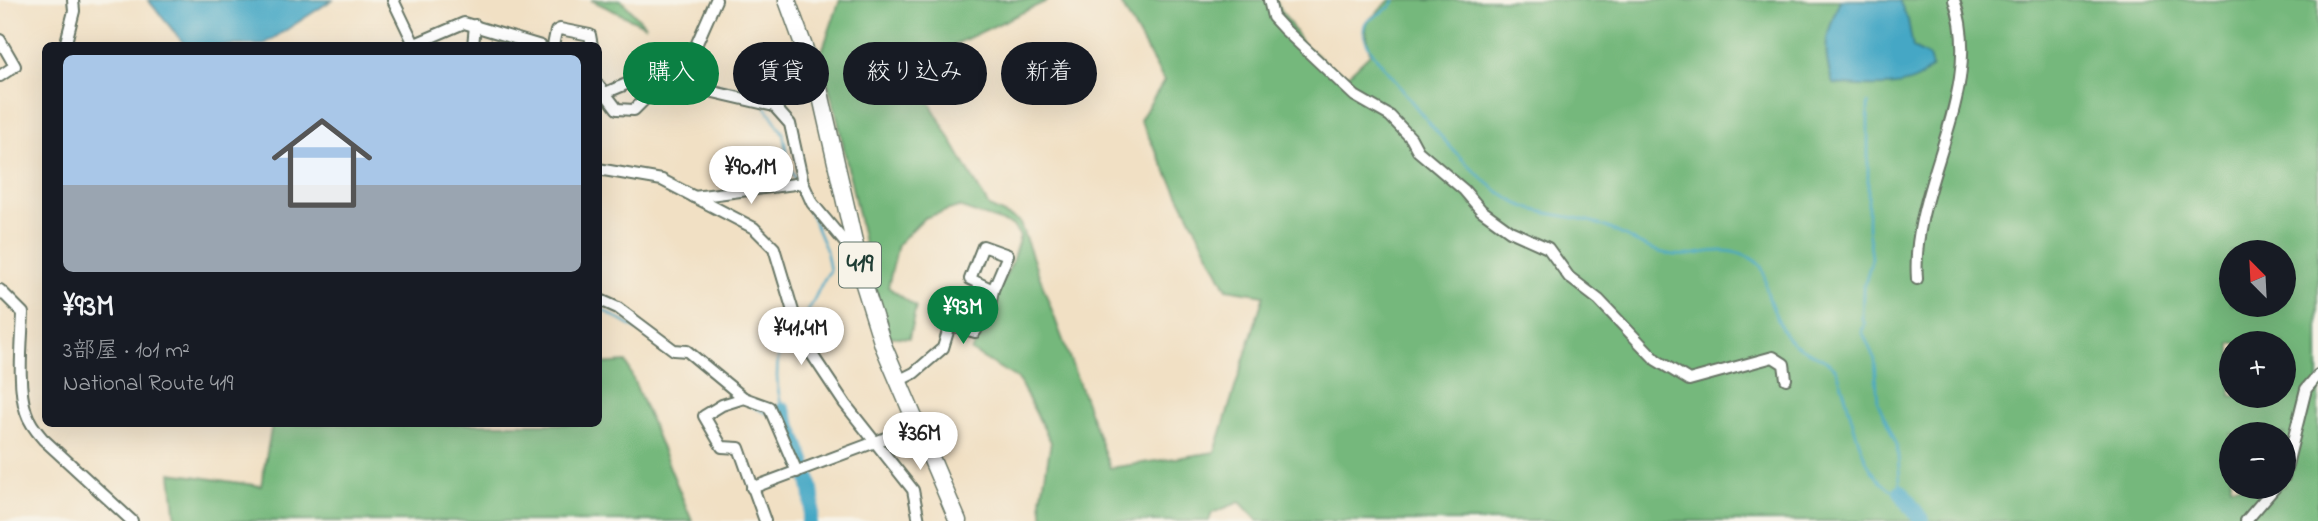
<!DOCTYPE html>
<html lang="ja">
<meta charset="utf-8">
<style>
:root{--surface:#171b24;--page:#20242c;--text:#f1f3f6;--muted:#9ea1a6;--line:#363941;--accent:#0b8043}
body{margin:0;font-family:"Indie Flower","Klee One",sans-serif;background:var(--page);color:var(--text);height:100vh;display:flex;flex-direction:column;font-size:26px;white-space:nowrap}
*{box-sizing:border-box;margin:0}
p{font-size:23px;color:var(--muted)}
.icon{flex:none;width:38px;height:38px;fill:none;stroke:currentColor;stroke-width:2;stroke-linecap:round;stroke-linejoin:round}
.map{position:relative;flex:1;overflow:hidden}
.side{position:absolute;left:42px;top:42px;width:560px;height:385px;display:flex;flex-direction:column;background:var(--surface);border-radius:10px;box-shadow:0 7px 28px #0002}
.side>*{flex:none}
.guide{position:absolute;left:623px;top:42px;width:665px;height:63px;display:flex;gap:14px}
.needle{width:46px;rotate:336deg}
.buttons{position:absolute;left:2219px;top:240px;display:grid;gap:14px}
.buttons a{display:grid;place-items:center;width:77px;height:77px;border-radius:50%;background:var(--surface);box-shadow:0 7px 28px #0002;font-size:35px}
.price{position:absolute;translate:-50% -60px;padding:0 16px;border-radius:24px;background:#fff;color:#222;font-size:23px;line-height:46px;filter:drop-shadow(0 2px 4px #0008)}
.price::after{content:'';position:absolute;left:50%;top:42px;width:21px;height:16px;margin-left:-10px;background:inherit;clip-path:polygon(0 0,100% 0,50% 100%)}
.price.selected{background:var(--accent);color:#fff}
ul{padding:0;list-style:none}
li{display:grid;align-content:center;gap:14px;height:371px;padding:0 21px}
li+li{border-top:2px solid var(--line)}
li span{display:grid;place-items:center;height:217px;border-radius:10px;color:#555}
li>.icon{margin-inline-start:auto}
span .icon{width:126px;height:126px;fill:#fffc;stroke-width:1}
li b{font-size:30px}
.tag{padding:0 24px;border-radius:32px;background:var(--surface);box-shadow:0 7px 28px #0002;font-size:24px;line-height:63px}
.tag.selected{background:var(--accent);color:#fff}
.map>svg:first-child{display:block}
.forest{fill:#74b87b;stroke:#4a7a58;stroke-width:2;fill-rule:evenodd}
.water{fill:#45a7c5;stroke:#32727c;stroke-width:2}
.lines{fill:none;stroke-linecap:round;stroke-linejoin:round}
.stream{stroke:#45a7c5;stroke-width:2.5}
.river{stroke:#45a7c5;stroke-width:16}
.minor-casing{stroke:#687666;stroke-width:14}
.highway-casing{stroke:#687666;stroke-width:19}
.minor{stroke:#fff;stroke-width:10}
.highway{stroke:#fff;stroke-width:16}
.labels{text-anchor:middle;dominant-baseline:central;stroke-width:6;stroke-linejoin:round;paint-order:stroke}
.shield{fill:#f7f3e8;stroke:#60746a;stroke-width:2}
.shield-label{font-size:26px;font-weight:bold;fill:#1f3d34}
</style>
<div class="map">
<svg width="2318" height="521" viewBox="0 0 2318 521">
<rect width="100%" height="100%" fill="#f7f3e8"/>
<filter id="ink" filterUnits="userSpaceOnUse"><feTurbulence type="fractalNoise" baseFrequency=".0143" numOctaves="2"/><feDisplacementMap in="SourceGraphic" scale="14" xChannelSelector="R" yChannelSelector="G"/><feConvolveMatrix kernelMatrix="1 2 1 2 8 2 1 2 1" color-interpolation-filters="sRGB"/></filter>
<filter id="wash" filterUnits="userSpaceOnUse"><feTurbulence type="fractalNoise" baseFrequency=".00686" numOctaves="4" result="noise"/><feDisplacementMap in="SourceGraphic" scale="28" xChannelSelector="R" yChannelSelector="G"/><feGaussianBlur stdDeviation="1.57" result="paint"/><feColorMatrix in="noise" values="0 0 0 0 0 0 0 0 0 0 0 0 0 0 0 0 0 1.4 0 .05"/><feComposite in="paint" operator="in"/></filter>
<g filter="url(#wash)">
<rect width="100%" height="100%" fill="#f1e0c4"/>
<g class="forest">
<polygon points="591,0 621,0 646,26"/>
<path d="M 840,0 L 1049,0 L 909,66 L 989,207 L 1019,221 L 1110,468 L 1215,452 L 1264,295 L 1227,289 L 1140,120 L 1164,81 L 1119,0 L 1275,0 L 1302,43 L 1344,79 L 1370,54 L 1365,24 L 1390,0 L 2318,0 L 2318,521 L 1258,521 L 1240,502 L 1212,513 L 1209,521 L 1043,521 L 1041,500 L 1051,442 L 1018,379 L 971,351 L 996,311 L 995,297 L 1011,265 L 1020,236 L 1012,225 L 958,207 L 924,218 L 898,244 L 888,287 L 916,307 L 909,338 L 884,336 L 836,112 L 820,57 ZM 2231,252 L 2284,252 L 2284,304 L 2231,304 ZM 2231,343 L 2284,343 L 2284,396 L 2231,396 ZM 2231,434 L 2284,434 L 2284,486 L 2231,486 Z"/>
<polygon points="626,362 692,521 176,521 171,473 261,486 272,424 598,424 599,364"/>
</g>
<g class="water">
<polygon points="148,0 332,0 263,45 186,46"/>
<path d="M 1840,0 L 1899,0 L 1908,20 L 1913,48 L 1929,56 L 1932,67 C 1912,93 1863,86 1833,84 C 1821,48 1826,34 1840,0 Z"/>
</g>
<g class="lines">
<g class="stream">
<path d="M 1395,0 L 1390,7 L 1366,22 C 1356,38 1382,64 1392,76 C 1420,114 1480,188 1523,206 C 1547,216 1571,215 1595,223 C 1619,230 1645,250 1668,254 C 1695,260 1715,243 1746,256 C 1770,266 1762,277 1768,295 C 1771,306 1777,318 1782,329 C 1795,354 1821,352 1836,369 C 1852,402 1858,486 1901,492"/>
<polyline points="693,80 755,93 760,99"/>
<polyline points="1868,103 1868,229 1872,258 1863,290 1862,319 1865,324 1862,331 1875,360 1878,403 1897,445 1901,492"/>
<polyline points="766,107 783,133 789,166 796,181"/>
<path d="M 799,187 L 826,250 L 830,271 C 817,286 814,308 800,322"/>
<polyline points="598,307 641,332"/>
<polyline points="663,348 675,355"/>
<polyline points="751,406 767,413"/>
<path d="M 774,412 L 783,410 C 774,382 773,348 795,327"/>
</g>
<g class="river">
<path d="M 783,410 C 793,438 822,493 809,521"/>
<polyline points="1901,492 1922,521"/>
</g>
</g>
</g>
<g filter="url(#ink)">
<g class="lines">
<defs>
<g id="minor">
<polyline points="393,0 415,46"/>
<polyline points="1269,0 1273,17 1284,29 1355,96 1390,116 1411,138 1418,151 1464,190 1481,210 1510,231 1548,248 1569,277 1599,300 1656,360 1689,380 1773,357 1784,364 1786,379"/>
<polyline points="0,40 15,66 0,76"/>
<polyline points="415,44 464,23 541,46"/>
<polyline points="65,46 74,11 73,0"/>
<polyline points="473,46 475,25"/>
<polyline points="553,46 556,31 560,29 590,35 592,46"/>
<polyline points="679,84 716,0"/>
<polyline points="598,85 605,93 636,80 653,78 774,106 790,124 803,183 812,203 847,245 856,250"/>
<polyline points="605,93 617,109 634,110 643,101 646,79"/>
<polyline points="598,169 662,180 754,228 774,248 801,338 845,404 913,490 919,521"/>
<polyline points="694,197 803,183"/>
<path d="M 1917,279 C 1910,186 1987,91 1954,0"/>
<path d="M 0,290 L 23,313 C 22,341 17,386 26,412 C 29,422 36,431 43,439 L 132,521"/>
<polyline points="598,299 618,308 674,350 687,351 744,398 722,405 704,416 722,447 739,448 765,521"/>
<polyline points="898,381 914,373 943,348 950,325 975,332 990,306 993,290 970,279 983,246 1008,255 993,290"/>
<polyline points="744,398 769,407 797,472"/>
<polyline points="2284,477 2306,389 2318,375"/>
<polyline points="752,488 886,438 920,433"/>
<polyline points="2246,521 2276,486"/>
</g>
<polyline id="highway" points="787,0 819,88 863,281 883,345 958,521"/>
</defs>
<use href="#minor" class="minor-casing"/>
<use href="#highway" class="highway-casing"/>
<use href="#minor" class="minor"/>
<use href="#highway" class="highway"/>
</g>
</g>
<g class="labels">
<rect class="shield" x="839" y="242.5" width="42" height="45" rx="5"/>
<g class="shield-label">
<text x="860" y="265">419</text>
</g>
</g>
</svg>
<div class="buttons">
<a><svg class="needle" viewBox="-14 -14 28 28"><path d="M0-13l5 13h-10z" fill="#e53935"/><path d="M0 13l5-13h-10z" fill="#9ea1a6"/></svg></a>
<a>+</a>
<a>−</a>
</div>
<b class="price" style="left:751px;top:206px">¥90.1M</b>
<b class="price selected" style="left:963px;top:346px">¥93M</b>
<b class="price" style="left:801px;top:367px">¥41.4M</b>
<b class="price" style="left:920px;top:472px">¥36M</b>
<div class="guide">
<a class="tag selected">購入</a>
<a class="tag">賃貸</a>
<a class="tag">絞り込み</a>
<a class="tag">新着</a>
</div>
<section class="side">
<ul>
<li><span style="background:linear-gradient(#a9c7e8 60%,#9aa5b1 0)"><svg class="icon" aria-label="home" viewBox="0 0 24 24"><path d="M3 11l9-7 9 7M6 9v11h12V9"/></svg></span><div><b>¥93M</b><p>3部屋 · 101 m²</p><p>National Route 419</p></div></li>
</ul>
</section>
</div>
